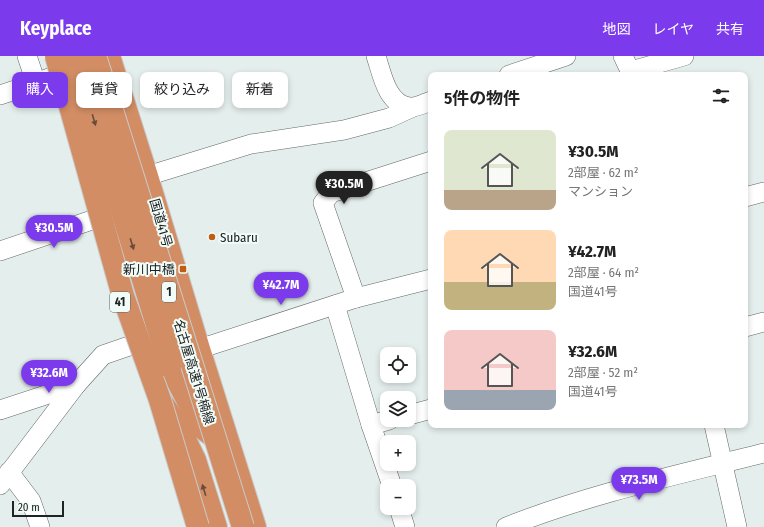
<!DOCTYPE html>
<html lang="ja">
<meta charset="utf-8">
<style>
:root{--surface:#fff;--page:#f6f6f6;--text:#222;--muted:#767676;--accent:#7c3aed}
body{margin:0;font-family:"Fira Sans Condensed","Noto Sans JP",sans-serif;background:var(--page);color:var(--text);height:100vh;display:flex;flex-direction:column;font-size:15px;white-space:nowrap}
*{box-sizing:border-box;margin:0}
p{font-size:13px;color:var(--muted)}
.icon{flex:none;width:22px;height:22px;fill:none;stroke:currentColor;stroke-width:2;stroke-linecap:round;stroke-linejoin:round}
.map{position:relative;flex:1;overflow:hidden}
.drawer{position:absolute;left:428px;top:16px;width:320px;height:356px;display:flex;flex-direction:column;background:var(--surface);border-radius:8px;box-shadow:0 2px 6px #0003}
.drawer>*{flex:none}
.hud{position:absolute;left:12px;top:16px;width:356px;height:36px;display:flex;gap:8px}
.controls{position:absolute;left:380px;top:291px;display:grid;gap:8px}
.controls a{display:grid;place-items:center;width:36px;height:36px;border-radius:8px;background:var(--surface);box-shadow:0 2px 6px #0003;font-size:20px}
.scale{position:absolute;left:12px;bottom:10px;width:52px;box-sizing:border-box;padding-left:4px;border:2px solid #202323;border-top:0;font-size:11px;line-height:14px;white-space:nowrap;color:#202323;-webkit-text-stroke:3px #f1fcf9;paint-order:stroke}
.price{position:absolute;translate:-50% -34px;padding:0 9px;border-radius:14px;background:var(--accent);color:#fff;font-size:13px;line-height:26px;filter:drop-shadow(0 1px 2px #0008)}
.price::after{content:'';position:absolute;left:50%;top:24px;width:12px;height:9px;margin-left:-6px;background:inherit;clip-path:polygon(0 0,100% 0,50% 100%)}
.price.current{background:#222;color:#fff}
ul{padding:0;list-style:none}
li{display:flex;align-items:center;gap:12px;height:100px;padding:0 16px}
li span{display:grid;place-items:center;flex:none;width:112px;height:80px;border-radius:8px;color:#555}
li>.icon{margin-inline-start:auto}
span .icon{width:48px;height:48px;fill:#fffc;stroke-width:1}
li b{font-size:17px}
h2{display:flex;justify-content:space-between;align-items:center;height:48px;padding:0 16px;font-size:17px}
.tag{padding:0 14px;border-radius:8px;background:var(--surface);box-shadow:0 2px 6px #0003;font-size:14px;line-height:36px}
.tag.current{background:var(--accent);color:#fff}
header{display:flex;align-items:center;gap:24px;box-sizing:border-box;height:56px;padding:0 20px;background:var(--accent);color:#fff}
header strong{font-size:19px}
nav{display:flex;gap:22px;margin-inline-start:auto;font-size:14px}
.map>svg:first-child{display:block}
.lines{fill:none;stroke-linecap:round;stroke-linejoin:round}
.minor-casing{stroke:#626a68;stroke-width:20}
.highway-casing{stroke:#c9caca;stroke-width:24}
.minor{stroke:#fff;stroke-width:19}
.highway{stroke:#d28d64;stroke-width:22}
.highway-bridge-casing{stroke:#c9caca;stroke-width:24;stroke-linecap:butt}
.highway-bridge{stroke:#d28d64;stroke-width:22}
.oneway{fill:#674d3d}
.poi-dot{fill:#bd5e14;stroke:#f1fcf9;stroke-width:1.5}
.labels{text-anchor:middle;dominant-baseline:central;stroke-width:4;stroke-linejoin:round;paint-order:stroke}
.shield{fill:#f1fcf9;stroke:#5f6463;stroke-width:1}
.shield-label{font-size:12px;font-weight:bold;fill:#202323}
.street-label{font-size:13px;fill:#202323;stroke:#f1fcf9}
.poi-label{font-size:13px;fill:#202323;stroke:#f1fcf9;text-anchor:start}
</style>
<header>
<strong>Keyplace</strong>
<nav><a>地図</a><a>レイヤ</a><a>共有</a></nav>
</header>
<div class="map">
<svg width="764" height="471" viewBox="0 0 764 471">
<rect width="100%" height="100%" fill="#e4eeec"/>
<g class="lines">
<defs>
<g id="minor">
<polyline points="27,0 36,27"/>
<path d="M 376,0 C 382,18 387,49 410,51 C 416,52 425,47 431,45"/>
<polyline points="623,0 632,19"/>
<polyline points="631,15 684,0"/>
<polyline points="509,19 566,0"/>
<polyline points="0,39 36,27 74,12"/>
<polyline points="147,120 251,88 344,74 389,62 411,52"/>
<polyline points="745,141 764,136"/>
<polyline points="0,195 98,162"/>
<polyline points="356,242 323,147 331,137 431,105"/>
<polyline points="335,249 371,369 392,430"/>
<polyline points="745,271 764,266"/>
<polyline points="185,292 199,293 356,242 431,223"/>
<polyline points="0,354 76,329"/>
<polyline points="409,359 431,353"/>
<polyline points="371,369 389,364"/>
<polyline points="714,369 737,471"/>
<polyline points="9,416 31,445 40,471"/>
<polyline points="0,429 76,329 103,299 132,289 154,290"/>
<polyline points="399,452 405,471"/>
<path d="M 506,471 C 589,438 677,419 764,397"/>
</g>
<g id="highway">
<polyline points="109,0 147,120 199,293 255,471"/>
<polyline points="170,311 202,372 218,384"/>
<polyline points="163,348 179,371 195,404 216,471"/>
</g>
</defs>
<use href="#minor" class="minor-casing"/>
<use href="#highway" class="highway-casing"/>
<use href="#minor" class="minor"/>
<use href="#highway" class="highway"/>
<defs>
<g id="highway-bridge">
<polyline points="56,0 123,240 160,344 198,471"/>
<polyline points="74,0 170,311"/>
<polyline points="95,0 243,471"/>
</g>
</defs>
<use href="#highway-bridge" class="highway-bridge-casing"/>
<use href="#highway-bridge" class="highway-bridge"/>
</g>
<defs><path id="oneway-solid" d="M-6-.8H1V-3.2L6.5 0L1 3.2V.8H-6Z"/></defs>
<g class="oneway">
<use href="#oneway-solid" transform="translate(94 64) rotate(73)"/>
<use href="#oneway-solid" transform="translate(132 188) rotate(73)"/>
<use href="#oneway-solid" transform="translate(204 434) rotate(-107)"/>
</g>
<g class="poi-dot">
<circle cx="212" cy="181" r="4"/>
<rect x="179" y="209" width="8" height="8" rx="2"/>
</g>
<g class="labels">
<g class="shield">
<rect x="162" y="226" width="14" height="20" rx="3"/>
<rect x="110" y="236" width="20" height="20" rx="3"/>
</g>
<g class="shield-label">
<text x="169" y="236">1</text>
<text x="120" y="246">41</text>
</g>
<g class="street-label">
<text transform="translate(161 167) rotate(74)">国道41号</text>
<text transform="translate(194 316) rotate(73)">名古屋高速1号楠線</text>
</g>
<g class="poi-label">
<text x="220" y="181">Subaru</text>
<text x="175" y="213" text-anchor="end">新川中橋</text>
</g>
</g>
</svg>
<div class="controls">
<a><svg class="icon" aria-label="locate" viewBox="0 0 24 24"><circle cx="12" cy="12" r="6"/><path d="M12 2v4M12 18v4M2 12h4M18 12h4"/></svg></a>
<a><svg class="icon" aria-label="layers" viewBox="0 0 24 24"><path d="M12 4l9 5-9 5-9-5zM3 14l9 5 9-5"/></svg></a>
<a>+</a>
<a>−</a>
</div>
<div class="scale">20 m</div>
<b class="price current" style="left:344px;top:149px">¥30.5M</b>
<b class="price" style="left:54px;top:193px">¥30.5M</b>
<b class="price" style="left:281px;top:250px">¥42.7M</b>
<b class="price" style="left:49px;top:338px">¥32.6M</b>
<b class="price" style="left:639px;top:445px">¥73.5M</b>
<div class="hud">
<a class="tag current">購入</a>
<a class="tag">賃貸</a>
<a class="tag">絞り込み</a>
<a class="tag">新着</a>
</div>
<section class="drawer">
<h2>5件の物件<svg class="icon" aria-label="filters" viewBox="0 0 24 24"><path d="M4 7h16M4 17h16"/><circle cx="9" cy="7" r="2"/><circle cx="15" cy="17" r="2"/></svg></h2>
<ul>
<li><span style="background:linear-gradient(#dfe7d0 75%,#b9a48a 0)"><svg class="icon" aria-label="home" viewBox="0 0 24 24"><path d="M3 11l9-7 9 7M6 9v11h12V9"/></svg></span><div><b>¥30.5M</b><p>2部屋 · 62 m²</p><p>マンション</p></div></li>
<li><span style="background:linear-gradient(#ffd9b3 65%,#c2b280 0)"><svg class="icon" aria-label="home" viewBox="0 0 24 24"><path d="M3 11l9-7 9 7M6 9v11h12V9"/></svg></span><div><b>¥42.7M</b><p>2部屋 · 64 m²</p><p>国道41号</p></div></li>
<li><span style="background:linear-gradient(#f6c9c9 75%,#9aa5b1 0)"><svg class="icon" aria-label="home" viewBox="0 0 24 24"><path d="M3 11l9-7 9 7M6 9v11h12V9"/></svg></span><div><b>¥32.6M</b><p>2部屋 · 52 m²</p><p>国道41号</p></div></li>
</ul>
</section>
</div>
